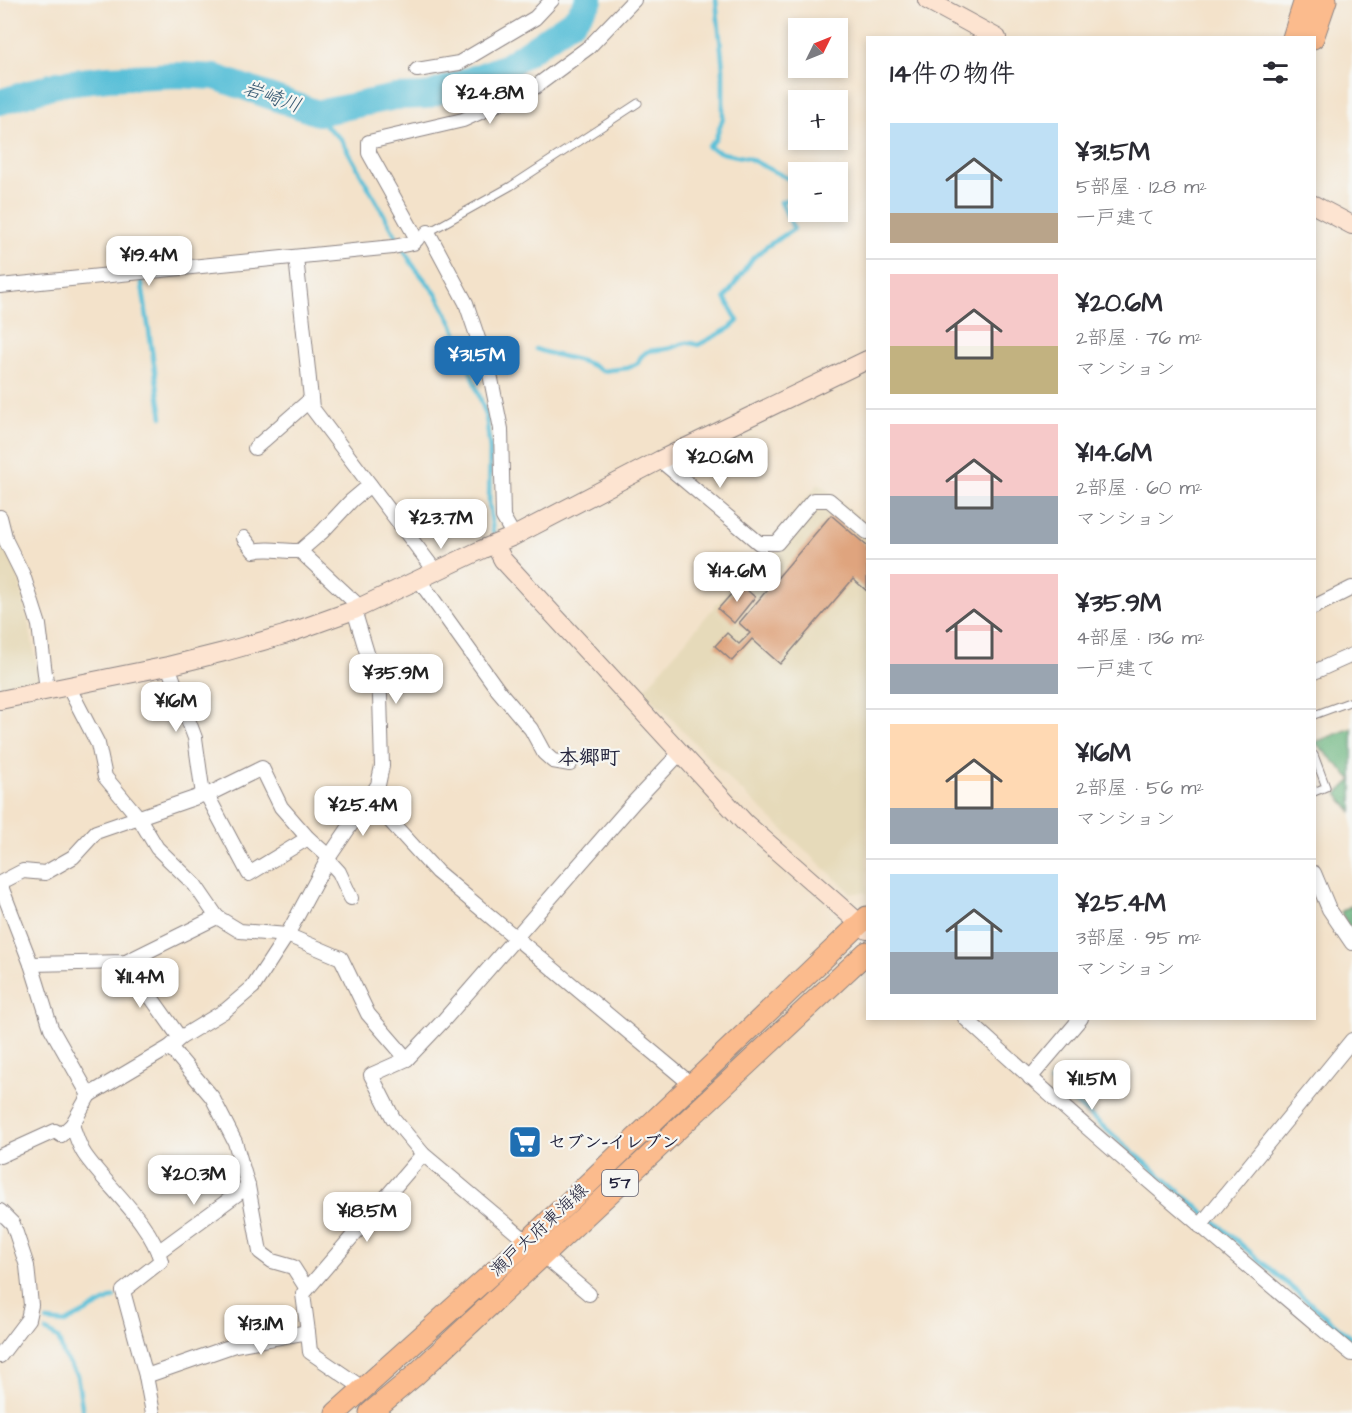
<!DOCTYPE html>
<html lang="ja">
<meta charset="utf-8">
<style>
:root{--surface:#fff;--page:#f2f2f3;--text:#2b2b33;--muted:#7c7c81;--line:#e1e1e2;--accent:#1f6fb2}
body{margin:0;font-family:"Architects Daughter","Klee One",sans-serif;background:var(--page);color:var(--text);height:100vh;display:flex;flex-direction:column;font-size:22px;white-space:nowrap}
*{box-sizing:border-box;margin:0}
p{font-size:20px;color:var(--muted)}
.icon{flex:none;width:33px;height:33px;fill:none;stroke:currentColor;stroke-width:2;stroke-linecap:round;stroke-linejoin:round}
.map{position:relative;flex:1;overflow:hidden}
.drawer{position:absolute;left:866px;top:36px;width:450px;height:984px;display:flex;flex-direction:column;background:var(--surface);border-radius:0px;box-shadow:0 3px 9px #0003}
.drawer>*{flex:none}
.needle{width:39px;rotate:47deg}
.fabs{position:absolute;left:788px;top:18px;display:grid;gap:12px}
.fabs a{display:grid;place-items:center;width:60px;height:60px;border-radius:0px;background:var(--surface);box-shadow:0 3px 9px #0003;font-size:30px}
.price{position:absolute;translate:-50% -51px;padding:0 14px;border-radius:12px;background:#fff;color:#222;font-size:20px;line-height:39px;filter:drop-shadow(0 2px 3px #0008)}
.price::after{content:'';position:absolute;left:50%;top:36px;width:18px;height:14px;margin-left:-9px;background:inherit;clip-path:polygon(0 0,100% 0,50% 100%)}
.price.on{background:var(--accent);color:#fff}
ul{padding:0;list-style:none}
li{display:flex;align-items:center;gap:18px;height:150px;padding:0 24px}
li+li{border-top:2px solid var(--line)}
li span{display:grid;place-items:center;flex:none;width:168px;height:120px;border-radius:0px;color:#555}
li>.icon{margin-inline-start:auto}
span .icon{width:72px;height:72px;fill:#fffc;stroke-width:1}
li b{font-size:26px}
h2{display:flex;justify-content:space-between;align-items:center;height:72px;padding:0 24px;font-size:26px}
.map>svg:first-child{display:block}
.built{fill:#e6daba}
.forest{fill:#68b47d;stroke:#456b5c;stroke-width:1.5}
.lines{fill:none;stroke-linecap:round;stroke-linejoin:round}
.stream{stroke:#5ac0d8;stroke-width:4.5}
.river{stroke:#5ac0d8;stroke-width:26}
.building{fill:#dfa47e}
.lane-casing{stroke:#8a8282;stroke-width:9}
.street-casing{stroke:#8a8282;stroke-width:16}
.secondary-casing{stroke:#8a8282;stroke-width:20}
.primary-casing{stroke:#8a8282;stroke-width:23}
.lane{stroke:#fff;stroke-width:7}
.street{stroke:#fff;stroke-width:14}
.secondary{stroke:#fde4d1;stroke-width:18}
.primary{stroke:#fbbb8d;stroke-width:21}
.labels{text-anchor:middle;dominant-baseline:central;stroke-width:4.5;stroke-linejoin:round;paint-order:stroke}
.shield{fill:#f6f6f2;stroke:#626272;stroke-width:1.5}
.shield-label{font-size:16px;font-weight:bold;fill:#22223b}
.poi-label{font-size:18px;font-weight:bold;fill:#22223b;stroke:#f6f6f2;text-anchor:start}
.street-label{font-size:18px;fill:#22223b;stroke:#f6f6f2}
.water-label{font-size:20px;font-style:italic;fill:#365972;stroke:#f6f6f2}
.quarter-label{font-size:21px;font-weight:bold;fill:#22223b;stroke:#f6f6f2}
</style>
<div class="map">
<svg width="1352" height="1413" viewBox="0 0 1352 1413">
<rect width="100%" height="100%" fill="#f6f6f2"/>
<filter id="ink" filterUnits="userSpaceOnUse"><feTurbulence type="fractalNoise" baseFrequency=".0167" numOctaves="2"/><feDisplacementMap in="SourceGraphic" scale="12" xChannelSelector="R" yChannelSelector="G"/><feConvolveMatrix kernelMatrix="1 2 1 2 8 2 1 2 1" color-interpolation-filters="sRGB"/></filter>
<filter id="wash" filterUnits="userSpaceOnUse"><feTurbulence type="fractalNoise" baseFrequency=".008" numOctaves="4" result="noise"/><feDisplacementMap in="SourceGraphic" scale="24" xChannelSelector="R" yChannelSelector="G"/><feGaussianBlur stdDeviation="1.35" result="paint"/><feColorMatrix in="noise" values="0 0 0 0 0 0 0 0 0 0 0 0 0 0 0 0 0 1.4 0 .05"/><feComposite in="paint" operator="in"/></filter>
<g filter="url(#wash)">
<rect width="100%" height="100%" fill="#f3e2ca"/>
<g class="built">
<polygon points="819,483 867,524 867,893 851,893 729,779 644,690"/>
<polygon points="0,533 16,563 41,685 0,694"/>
</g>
<g class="forest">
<polygon points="1352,728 1352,780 1315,742"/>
<polygon points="1352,780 1352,812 1337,794"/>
<polygon points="1352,905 1352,932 1341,912"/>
</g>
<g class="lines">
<g class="stream">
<polyline points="318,113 327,127 341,139 412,264 437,295 453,325 471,373 486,415 490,450 489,502 493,532"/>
<polyline points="141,278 162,417"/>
<path d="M 536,349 C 558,358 582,357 602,371 L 628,368 L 638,363 C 643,348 653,351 666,349 C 681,347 681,339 698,345 L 730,328 L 738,321 L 725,298 L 753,258 L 766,247 L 794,229 L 781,202 L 794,196 L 791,180 L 748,158 L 722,153 L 708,147 L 715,140 L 723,118 L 723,68 L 716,0"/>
<polyline points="1051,1082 1352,1339"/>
<polyline points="47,1321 65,1323 114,1297"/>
<polyline points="46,1331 58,1338 64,1356 77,1375 83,1413"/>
</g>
<polyline class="river" points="0,102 58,84 107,78 177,75 215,77 318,113 395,97 426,96 507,66 574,20 590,0"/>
</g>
<g id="blocks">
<g class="building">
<polygon points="831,515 867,546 867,591 853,579 780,664 752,639 732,661 715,646 727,633 739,644 750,633 739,623"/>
<polygon points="740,584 755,597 734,623 718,609"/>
</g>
</g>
</g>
<g filter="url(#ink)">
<use href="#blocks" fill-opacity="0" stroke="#8a8282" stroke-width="1.5"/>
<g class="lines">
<defs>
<g id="lane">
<polyline points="427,233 511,186 638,103"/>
<polyline points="1314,715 1352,701"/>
<polyline points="1314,755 1326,787 1314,792"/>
</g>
<g id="street">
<polyline points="417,70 459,63 535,18 552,0"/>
<polyline points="428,232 466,303 490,374 501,429 503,517 514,536"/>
<polyline points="296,257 312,408 436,572"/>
<polyline points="0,286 393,247 413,243 417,239 369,153 369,142 463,120 535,87 589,47 634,0"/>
<polyline points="255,448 311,399"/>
<polyline points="660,460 759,543 777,543 813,500 829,500 867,532"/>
<polyline points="0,517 6,541 23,575 39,625 47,690"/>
<path d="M 244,538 L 254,551 C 269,547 284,552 300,551 L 360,607"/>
<polyline points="300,551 322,532 351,501 370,485"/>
<polyline points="419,580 498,690 531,729 544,753 553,761 570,764"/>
<polyline points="1314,607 1352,588"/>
<polyline points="168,666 195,738 203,795"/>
<polyline points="1314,672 1352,655"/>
<polyline points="68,686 98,744 105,777 139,818 157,848 195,885 217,917 240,931 287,935 341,958 368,1014 407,1059"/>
<polyline points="207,795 249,874 308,838"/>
<polyline points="370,799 437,872 692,1085"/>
<polyline points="328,860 339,872 351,898"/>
<polyline points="1314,873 1329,909 1352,943"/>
<polyline points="0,883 23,871 45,873 73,857 96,832 203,795 207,795 262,768 281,807 308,838 329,857"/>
<polyline points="0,884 31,964 51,1028 89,1095 72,1125 61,1135 55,1131 0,1156"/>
<polyline points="126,962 180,1038"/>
<polyline points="31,964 126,962 217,917"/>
<path d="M 965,1018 C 1091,1134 1222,1244 1352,1354"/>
<polyline points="170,1047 212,1097 235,1142 248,1186 260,1252 272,1261 293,1267 307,1289"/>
<polyline points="1030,1078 1081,1018"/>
<polyline points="89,1095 170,1047 180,1038 226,1010 253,987 287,935 329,857 378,785 382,766 380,696 354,610"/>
<path d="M 72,1125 C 76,1135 79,1147 85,1155 C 108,1188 150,1221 161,1261 L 123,1291 L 146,1376 L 153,1413"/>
<polyline points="0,1211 13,1224 27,1266 31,1305 28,1319 0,1356"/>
<polyline points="1200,1226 1352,1040"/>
<polyline points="158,1252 248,1186"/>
<polyline points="589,1294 423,1154 393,1118 371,1075 407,1059 443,1021 634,802 680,753"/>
<polyline points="308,1332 303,1294 423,1154"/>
<polyline points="146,1376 235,1345 308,1332 310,1352 364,1389"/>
</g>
<g id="secondary">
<polyline points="927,0 997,38"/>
<polyline points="1314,205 1352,225"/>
<polyline points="495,545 503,560 745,823 867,930"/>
<polyline points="0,700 168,666 224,652 284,635 354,610 483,549 514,536 660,460 867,360"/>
</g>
<g id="primary">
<polyline points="1293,38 1305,0"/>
<polyline points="1313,38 1326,0"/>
<polyline points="336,1413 527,1242 867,917"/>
<polyline points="370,1413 413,1377 867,952"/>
</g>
</defs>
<use href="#lane" class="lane-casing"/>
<use href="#street" class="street-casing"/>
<use href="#secondary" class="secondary-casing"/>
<use href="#primary" class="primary-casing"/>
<use href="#lane" class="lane"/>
<use href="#street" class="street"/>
<use href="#secondary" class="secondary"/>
<use href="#primary" class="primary"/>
</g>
</g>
<defs>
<symbol id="supermarket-square" viewBox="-11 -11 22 22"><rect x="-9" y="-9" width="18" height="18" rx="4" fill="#1f6fb2" stroke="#f6f6f2"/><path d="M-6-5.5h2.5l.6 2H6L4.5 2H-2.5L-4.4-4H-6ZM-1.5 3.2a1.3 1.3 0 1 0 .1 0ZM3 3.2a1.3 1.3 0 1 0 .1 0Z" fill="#fff"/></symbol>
</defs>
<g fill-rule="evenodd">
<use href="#supermarket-square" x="506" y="1123" width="38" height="38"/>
</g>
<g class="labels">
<rect class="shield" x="602" y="1170" width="36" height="26" rx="4.5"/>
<g class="shield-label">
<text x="620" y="1183">57</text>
</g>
<g class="poi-label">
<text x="548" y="1142">セブン-イレブン</text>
</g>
<g class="street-label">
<text transform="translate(539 1230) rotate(-43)">瀬戸大府東海線</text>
</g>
<g class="water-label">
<text transform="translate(272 97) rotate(19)">岩崎川</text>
</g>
<g class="quarter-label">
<text x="589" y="757">本郷町</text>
</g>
</g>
</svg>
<div class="fabs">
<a><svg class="needle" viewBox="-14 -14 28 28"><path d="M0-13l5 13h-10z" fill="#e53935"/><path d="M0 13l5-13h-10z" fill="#7c7c81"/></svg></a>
<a>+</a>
<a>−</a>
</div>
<b class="price" style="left:490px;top:125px">¥24.8M</b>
<b class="price" style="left:149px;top:287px">¥19.4M</b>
<b class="price on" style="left:477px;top:387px">¥31.5M</b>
<b class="price" style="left:720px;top:489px">¥20.6M</b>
<b class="price" style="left:441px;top:550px">¥23.7M</b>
<b class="price" style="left:737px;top:603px">¥14.6M</b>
<b class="price" style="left:396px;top:705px">¥35.9M</b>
<b class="price" style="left:176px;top:733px">¥16M</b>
<b class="price" style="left:363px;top:837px">¥25.4M</b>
<b class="price" style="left:140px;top:1009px">¥11.4M</b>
<b class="price" style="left:1092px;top:1111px">¥11.5M</b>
<b class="price" style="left:194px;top:1206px">¥20.3M</b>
<b class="price" style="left:367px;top:1243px">¥18.5M</b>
<b class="price" style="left:261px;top:1356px">¥13.1M</b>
<section class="drawer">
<h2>14件の物件<svg class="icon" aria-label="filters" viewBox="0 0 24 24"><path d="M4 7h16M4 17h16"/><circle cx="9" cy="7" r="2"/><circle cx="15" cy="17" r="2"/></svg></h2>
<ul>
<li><span style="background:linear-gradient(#bfe0f5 75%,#b9a48a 0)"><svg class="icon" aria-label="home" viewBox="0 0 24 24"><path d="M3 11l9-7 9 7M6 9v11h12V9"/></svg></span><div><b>¥31.5M</b><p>5部屋 · 128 m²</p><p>一戸建て</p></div></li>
<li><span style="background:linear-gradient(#f6c9c9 60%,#c2b280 0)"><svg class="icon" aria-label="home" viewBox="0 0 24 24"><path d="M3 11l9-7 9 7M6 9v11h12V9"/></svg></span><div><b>¥20.6M</b><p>2部屋 · 76 m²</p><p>マンション</p></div></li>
<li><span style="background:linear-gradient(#f6c9c9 60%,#9aa5b1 0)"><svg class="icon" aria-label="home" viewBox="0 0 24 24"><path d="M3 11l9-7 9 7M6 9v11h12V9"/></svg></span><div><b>¥14.6M</b><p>2部屋 · 60 m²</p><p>マンション</p></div></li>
<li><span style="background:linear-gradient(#f6c9c9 75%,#9aa5b1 0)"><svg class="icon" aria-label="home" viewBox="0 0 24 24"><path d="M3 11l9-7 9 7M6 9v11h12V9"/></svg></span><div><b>¥35.9M</b><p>4部屋 · 136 m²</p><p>一戸建て</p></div></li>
<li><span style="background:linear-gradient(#ffd9b3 70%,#9aa5b1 0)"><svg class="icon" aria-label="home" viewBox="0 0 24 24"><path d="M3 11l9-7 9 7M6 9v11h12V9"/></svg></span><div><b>¥16M</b><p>2部屋 · 56 m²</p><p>マンション</p></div></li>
<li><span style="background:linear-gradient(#bfe0f5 65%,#9aa5b1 0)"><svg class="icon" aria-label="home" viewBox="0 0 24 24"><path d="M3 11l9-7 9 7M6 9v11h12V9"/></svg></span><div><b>¥25.4M</b><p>3部屋 · 95 m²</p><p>マンション</p></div></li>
</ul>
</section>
</div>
